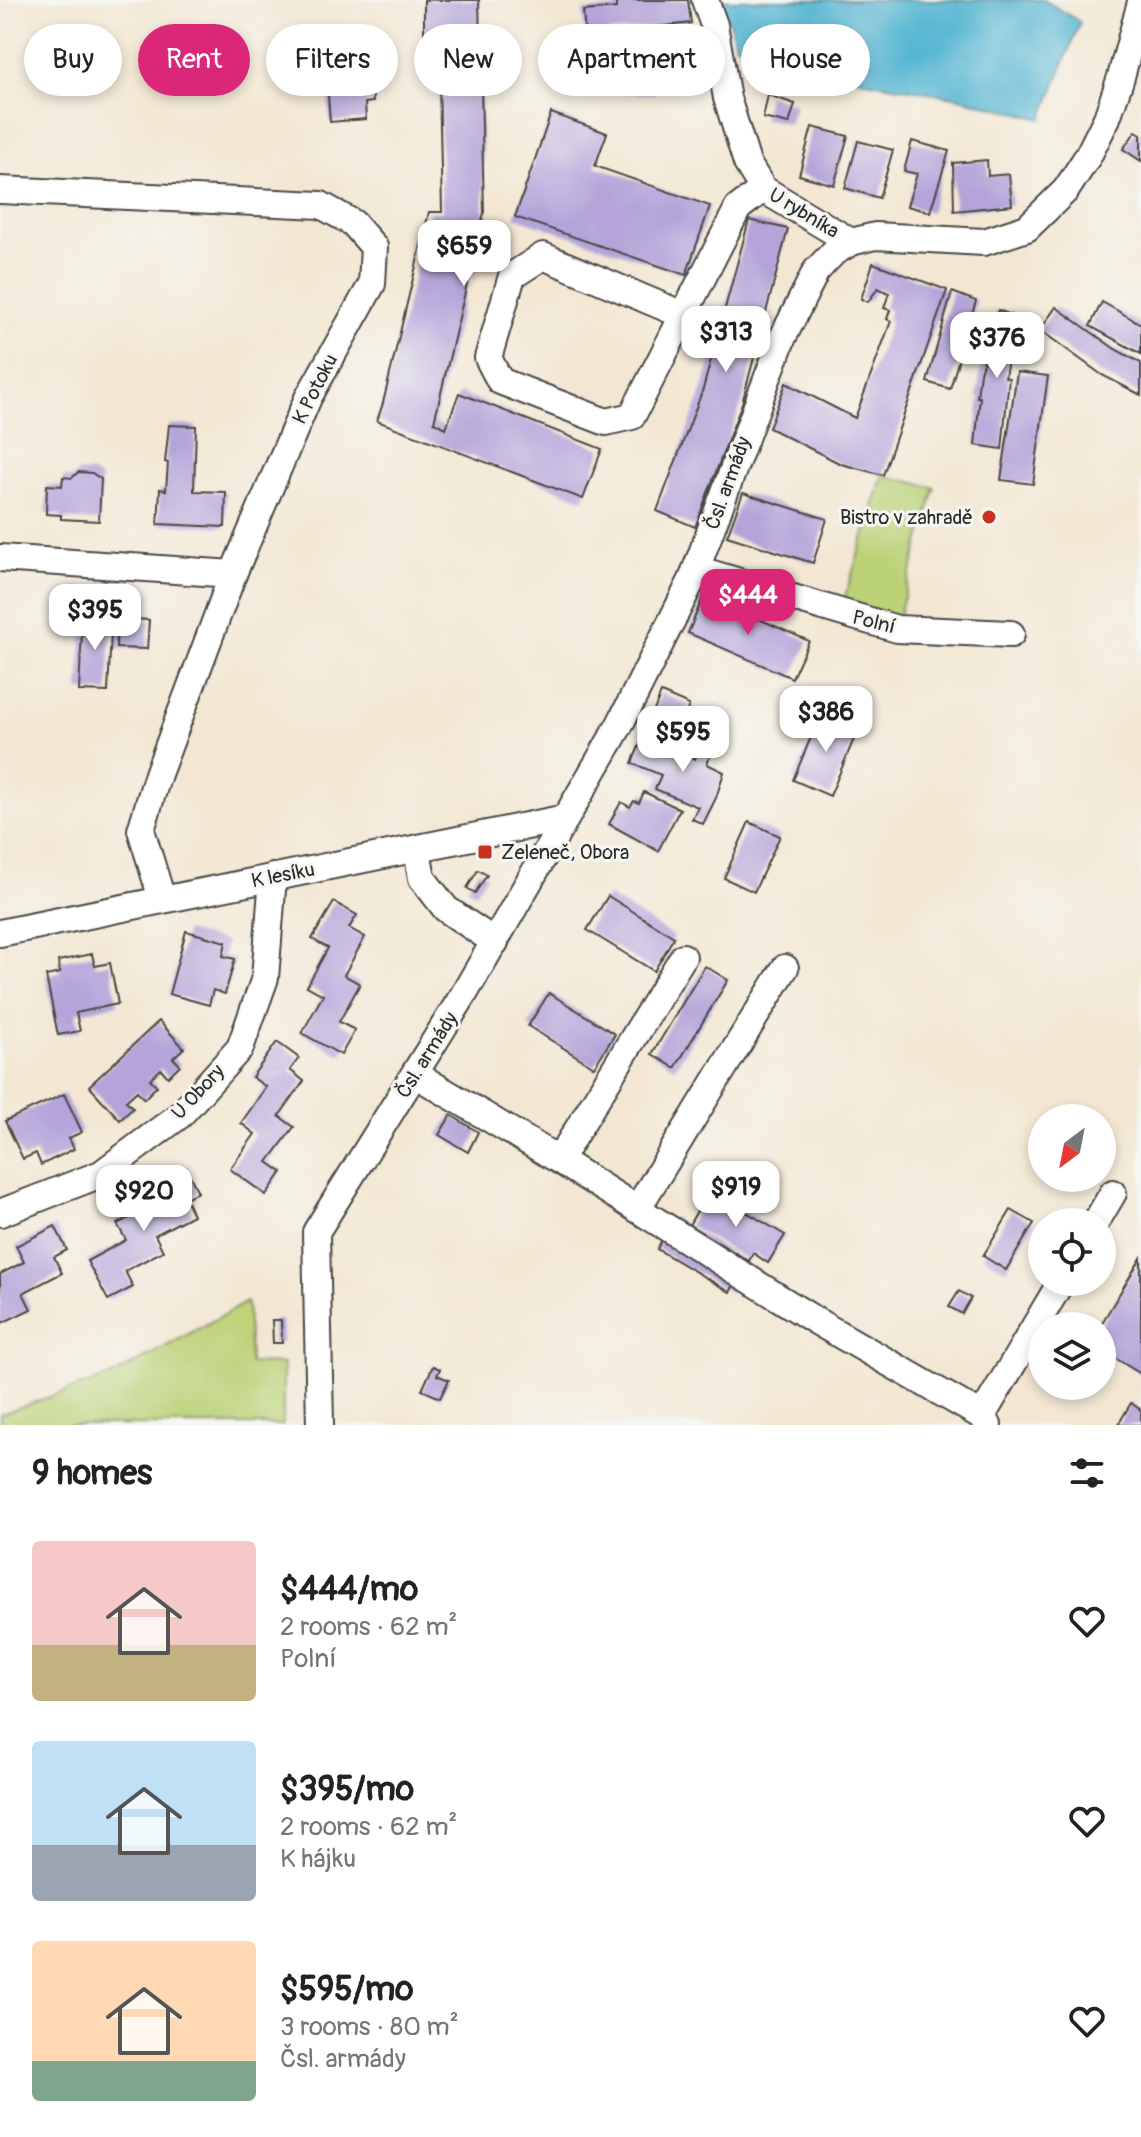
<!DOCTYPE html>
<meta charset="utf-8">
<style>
:root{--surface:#fff;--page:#f2f2f2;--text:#222;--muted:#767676;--accent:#db2777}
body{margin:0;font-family:Pangolin,sans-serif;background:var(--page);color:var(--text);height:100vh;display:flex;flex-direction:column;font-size:30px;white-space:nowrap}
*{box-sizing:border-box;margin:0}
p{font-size:26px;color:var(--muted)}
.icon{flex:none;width:44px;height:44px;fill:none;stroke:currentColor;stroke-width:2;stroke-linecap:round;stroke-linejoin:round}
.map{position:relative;height:1425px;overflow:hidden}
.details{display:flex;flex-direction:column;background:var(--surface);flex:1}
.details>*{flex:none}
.banner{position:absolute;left:24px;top:24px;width:1094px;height:72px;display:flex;gap:16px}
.needle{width:52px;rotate:212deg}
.fabs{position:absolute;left:1028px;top:1104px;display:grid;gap:16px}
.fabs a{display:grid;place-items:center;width:88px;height:88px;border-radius:50%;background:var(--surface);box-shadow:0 4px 12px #0003;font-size:40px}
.price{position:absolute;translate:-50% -68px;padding:0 18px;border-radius:16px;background:#fff;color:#222;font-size:26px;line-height:52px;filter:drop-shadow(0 2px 4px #0008)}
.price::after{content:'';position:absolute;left:50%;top:48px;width:24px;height:18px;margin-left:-12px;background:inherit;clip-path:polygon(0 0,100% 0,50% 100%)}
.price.current{background:var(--accent);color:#fff}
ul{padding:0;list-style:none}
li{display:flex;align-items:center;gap:24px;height:200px;padding:0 32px}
li span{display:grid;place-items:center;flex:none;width:224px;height:160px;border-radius:8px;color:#555}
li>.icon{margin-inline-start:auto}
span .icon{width:96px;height:96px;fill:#fffc;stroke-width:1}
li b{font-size:34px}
h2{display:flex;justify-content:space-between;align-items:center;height:96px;padding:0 32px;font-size:34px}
.pill{padding:0 28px;border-radius:36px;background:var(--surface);box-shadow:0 4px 12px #0003;font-size:28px;line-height:72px}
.pill.current{background:var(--accent);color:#fff}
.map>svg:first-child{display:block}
.green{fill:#bbd277;stroke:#737e51;stroke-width:2}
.water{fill:#54b5d2;stroke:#40707e;stroke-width:2}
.building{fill:#b4a4d9}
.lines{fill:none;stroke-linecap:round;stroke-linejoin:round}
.minor-casing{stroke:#494744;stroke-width:30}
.minor{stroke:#fff;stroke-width:26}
.poi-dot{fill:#c8321e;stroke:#f6f6f2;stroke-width:3}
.labels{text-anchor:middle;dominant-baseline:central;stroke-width:6;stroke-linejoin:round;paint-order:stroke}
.street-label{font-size:20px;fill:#2b2b2b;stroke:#f6f6f2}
.poi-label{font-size:20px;fill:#2b2b2b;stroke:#f6f6f2;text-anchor:end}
</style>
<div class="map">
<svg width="1141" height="1425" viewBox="0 0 1141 1425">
<rect width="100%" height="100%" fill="#f6f6f2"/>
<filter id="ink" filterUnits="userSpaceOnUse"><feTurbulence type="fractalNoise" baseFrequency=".0125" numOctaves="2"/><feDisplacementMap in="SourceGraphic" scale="16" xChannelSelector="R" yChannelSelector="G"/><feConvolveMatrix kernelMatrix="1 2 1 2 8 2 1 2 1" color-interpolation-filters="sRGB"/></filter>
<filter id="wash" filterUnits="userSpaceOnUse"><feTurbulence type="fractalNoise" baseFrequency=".006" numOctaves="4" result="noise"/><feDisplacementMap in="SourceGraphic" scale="32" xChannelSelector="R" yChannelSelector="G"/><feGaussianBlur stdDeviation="1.8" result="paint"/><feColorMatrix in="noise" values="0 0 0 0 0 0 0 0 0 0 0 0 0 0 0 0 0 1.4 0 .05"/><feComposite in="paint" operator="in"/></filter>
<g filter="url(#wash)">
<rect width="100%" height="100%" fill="#f3e7d3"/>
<g class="green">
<polygon points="883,475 935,488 899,614 902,623 842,606"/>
<polygon points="247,1302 250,1363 283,1364 283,1425 0,1425 0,1414 114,1375"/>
</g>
<polygon class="water" points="722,0 1044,0 1080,22 1042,119 960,98 871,82 736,45"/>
<g id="blocks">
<g class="building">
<polygon points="424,0 479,0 484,213 434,422 446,428 459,393 602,449 583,499 377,421 383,403 429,212 442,212 438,39 424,40"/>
<polygon points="616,0 688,0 691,23 585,35 583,11 616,8"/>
<polygon points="600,53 656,55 655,94 599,92"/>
<polygon points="347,69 348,81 362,80 363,88 372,88 373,102 365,103 366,119 330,122 326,70"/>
<polygon points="768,95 795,104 789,124 763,118"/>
<polygon points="551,113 607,133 595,166 710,206 686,275 515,217"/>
<polygon points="812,127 848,136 834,185 799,175"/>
<polygon points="1136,131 1141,134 1141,161 1123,149"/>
<polygon points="858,141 893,150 879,198 845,188"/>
<polygon points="912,141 949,151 930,212 907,206 917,174 904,171"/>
<polygon points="987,160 988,176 1009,174 1012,205 954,211 953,163"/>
<polygon points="749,220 788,229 742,403 695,527 657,511 703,389"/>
<polygon points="873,263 947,290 883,475 841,464 769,428 786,383 855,418 891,321 887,319 890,310 884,308 889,293 878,288 868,302 861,299"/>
<polygon points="952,292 976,301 950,389 927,382"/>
<polygon points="1102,302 1141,324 1141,354 1090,326"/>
<polygon points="1056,307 1115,349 1141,363 1141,395 1102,375 1040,330"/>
<polygon points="998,310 1024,320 1014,360 1008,359 1005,377 1009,378 1002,449 975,445 980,397 977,397 980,373"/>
<polygon points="1017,372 1048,376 1033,484 1001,480"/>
<polygon points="169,425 196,426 194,491 226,492 225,527 158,524 160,489 166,490 168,463 165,462"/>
<polygon points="78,472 92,473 101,479 99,521 61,519 61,515 46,514 47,485 62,486 63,477 72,478"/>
<polygon points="743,493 827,519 813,563 727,536"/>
<polygon points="704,595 809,641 792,678 688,633"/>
<polygon points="83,611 112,613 108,692 79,691"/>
<polygon points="117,618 149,620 147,649 116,648"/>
<polygon points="661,693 689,705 683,723 666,716 657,725 650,721"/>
<polygon points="822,711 859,727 830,796 793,780"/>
<polygon points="643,737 695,759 703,738 715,743 707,764 724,772 716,798 703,824 692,819 698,807 655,789 661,775 632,763"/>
<polygon points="644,792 680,809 658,851 609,824 621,802 630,807 634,801 639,803"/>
<polygon points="749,822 780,836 754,892 724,878"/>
<polygon points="478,870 487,875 475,893 467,888"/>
<polygon points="608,896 674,937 654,971 587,930"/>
<polygon points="334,902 357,915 349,928 365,937 344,975 360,984 339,1022 355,1030 341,1055 302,1033 323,995 307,986 328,948 312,939"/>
<polygon points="186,931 226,942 223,956 235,959 225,994 213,990 209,1005 169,994"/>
<polygon points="92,954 95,966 110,963 118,1004 76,1013 80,1031 58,1035 46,976 60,973 58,961"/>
<polygon points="705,966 728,980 675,1068 652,1054"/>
<polygon points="549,993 615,1034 594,1067 528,1026"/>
<polygon points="159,1021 184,1048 173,1058 180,1065 168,1077 161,1069 150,1079 157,1086 144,1099 137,1091 126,1101 133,1108 120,1120 89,1086"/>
<polygon points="277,1042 299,1058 290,1070 304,1081 279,1116 294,1127 268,1162 282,1172 266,1195 230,1169 255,1134 241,1123 266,1087 252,1077"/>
<polygon points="64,1094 82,1132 69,1138 74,1149 41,1165 36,1153 23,1159 5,1121"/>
<polygon points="451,1115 478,1132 468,1152 439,1135"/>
<polygon points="186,1168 198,1192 185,1198 193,1215 155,1235 163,1251 125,1271 133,1287 108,1300 87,1261 126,1240 117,1224 156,1204 147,1188"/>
<polygon points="709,1190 785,1235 768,1263 753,1253 749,1261 689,1225"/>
<polygon points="1011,1210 1034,1223 1006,1270 983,1256"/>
<polygon points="673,1218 746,1263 730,1292 657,1249"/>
<polygon points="55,1226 67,1250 54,1257 62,1273 23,1293 31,1309 0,1324 0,1274 24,1262 16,1246"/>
<polygon points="1141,1258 1141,1374 1102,1350 1100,1326"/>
<polygon points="959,1291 971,1298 962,1314 949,1307"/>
<polygon points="272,1320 281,1320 282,1343 273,1343"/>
<polygon points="433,1366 440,1369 437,1375 449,1380 440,1398 422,1390"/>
<polygon points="1131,1403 1141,1410 1141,1425 1118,1425"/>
</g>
</g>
</g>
<g filter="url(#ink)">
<use href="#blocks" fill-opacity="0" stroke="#494744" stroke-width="2"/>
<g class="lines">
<defs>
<g id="minor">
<polyline points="705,0 714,25 727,98 747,163 763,189 851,242"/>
<polyline points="0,190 321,205 353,223 374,247 372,284 308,398 233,574 158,774 141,830 162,899"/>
<polyline points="683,315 543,256 512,276 488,358 500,381 606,422 632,416 738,208 763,189"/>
<polyline points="0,558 233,574"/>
<polyline points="696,569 897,629 1011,634"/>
<polyline points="417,850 422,878 446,909 495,942"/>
<polyline points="0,933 566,818"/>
<polyline points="415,1074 559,1160 816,1321 982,1416 988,1425"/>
<polyline points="559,1160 683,957"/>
<polyline points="637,1209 785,968"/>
<polyline points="0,1213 101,1174 180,1115 240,1048 265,978 273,877"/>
<polyline points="1096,1222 1113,1193"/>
<polyline points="982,1416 1061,1282"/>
<polyline points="320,1425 316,1232 464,994 619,726 692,580 782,339 816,271 834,252 851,242 875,236 984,242 1027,228 1066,190 1088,156 1107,118 1121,77 1141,2"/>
</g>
</defs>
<use href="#minor" class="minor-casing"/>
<use href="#minor" class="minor"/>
</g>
</g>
<g class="poi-dot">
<circle cx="989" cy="517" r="8"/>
<rect x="477" y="844" width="16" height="16" rx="4"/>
</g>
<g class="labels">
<g class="street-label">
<text transform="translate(804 213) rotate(31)">U rybníka</text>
<text transform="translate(315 389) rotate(-63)">K Potoku</text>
<text transform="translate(728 483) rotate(-70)">Čsl. armády</text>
<text transform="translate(874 622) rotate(14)">Polní</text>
<text transform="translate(283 875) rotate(-11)">K lesíku</text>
<text transform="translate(427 1055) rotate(-58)">Čsl. armády</text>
<text transform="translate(198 1092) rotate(-47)">U Obory</text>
</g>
<g class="poi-label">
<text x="973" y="517">Bistro v zahradě</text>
<text x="501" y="852" text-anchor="start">Zeleneč, Obora</text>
</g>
</g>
</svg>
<div class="fabs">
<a><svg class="needle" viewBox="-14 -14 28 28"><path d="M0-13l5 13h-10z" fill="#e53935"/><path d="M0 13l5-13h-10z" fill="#767676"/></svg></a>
<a><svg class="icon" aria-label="locate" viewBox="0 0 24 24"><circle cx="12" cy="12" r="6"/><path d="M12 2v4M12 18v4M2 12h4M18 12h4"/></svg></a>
<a><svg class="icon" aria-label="layers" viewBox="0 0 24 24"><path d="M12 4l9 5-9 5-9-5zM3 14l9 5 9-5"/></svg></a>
</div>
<b class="price" style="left:464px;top:288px">$659</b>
<b class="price" style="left:726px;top:374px">$313</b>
<b class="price" style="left:997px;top:380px">$376</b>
<b class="price current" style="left:748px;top:637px">$444</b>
<b class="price" style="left:95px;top:652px">$395</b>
<b class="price" style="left:826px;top:754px">$386</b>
<b class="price" style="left:683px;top:774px">$595</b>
<b class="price" style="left:736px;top:1229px">$919</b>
<b class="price" style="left:144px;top:1233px">$920</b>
<div class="banner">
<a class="pill">Buy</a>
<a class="pill current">Rent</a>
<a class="pill">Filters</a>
<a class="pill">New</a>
<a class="pill">Apartment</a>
<a class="pill">House</a>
</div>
</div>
<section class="details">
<h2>9 homes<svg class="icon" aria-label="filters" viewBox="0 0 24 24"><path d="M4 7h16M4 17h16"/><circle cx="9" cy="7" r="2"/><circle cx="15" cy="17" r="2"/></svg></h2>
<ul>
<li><span style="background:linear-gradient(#f6c9c9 65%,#c2b280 0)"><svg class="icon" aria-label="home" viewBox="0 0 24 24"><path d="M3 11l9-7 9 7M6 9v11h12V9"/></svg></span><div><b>$444/mo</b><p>2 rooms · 62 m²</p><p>Polní</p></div><svg class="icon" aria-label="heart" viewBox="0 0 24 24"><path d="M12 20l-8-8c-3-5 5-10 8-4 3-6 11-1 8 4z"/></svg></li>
<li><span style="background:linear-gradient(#bfe0f5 65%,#9aa5b1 0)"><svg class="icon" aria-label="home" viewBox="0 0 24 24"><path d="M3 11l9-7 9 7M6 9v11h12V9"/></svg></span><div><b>$395/mo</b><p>2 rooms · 62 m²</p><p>K hájku</p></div><svg class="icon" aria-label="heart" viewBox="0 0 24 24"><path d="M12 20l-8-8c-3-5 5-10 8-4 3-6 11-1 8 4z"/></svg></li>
<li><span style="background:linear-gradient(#ffd9b3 75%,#7fa58c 0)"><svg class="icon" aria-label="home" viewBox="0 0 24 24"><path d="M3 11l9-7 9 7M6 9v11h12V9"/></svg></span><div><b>$595/mo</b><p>3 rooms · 80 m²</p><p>Čsl. armády</p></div><svg class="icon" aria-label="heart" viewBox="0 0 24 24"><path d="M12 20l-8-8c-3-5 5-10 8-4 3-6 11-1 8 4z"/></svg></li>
</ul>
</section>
